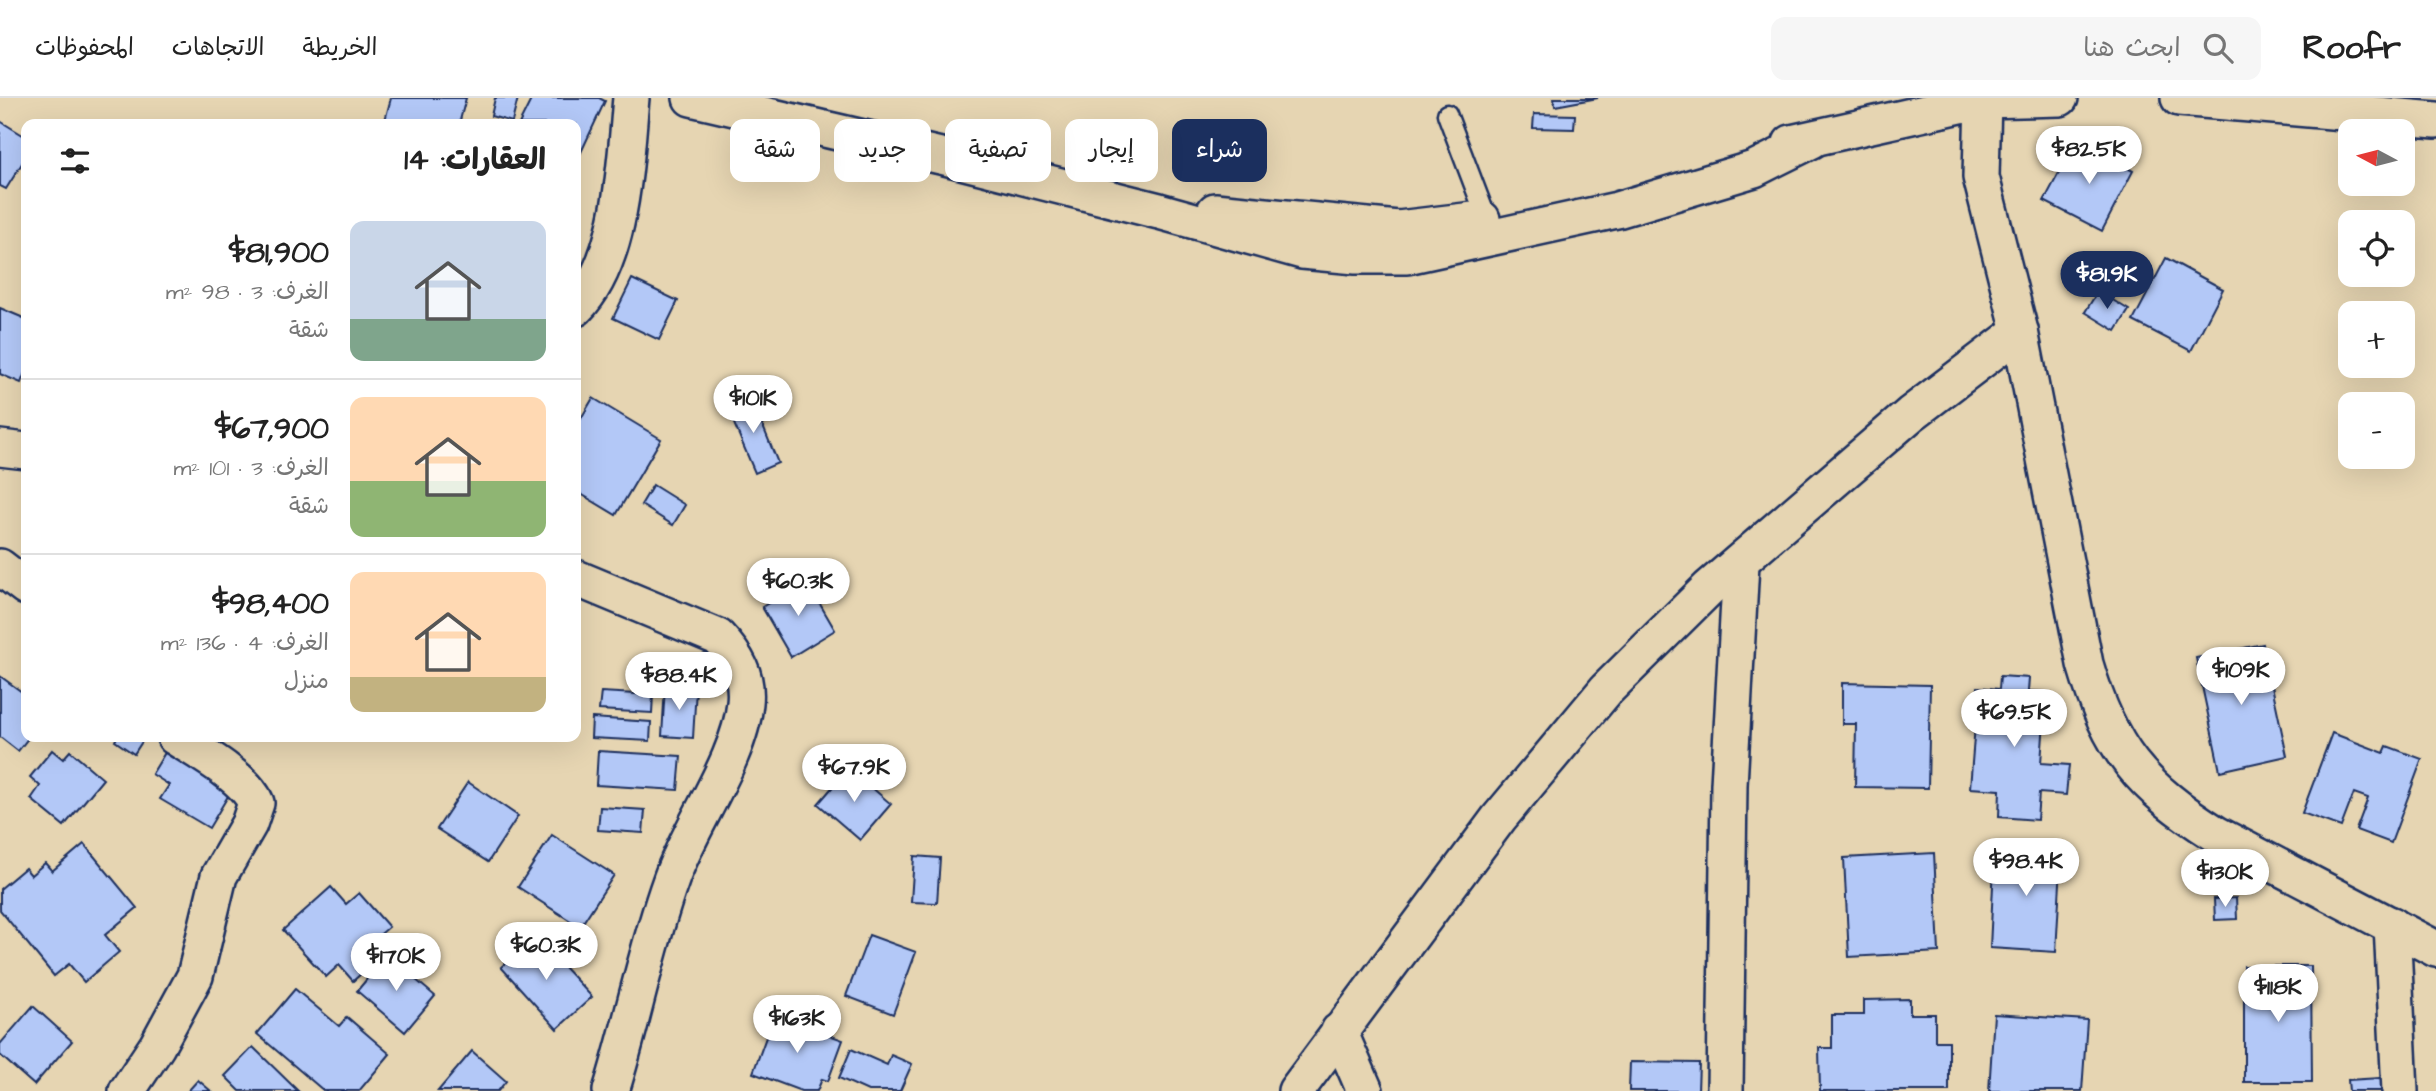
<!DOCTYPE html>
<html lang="ar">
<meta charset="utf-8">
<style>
:root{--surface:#fff;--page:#f6f6f6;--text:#222;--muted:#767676;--line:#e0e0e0;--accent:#1b2f5e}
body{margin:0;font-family:"Architects Daughter","Playpen Sans Arabic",sans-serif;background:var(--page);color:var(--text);direction:rtl;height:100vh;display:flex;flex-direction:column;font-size:26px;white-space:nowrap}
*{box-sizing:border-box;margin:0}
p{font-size:23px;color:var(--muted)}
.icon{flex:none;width:38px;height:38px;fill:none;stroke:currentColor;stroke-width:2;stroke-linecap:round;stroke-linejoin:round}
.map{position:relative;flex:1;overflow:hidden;direction:ltr}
.side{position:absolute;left:21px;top:21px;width:560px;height:623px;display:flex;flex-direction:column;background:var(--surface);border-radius:14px;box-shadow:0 7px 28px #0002;direction:rtl}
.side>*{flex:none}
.banner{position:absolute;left:602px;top:21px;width:665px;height:63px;direction:rtl;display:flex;gap:14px}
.needle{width:46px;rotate:277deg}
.controls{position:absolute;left:2338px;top:21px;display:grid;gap:14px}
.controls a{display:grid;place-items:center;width:77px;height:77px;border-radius:14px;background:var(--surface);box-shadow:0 7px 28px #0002;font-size:35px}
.price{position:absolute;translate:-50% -60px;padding:0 16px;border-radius:24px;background:#fff;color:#222;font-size:23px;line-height:46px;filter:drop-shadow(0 2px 4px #0008)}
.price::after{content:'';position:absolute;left:50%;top:42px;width:21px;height:16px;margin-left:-10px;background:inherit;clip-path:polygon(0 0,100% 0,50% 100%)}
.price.on{background:var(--accent);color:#fff}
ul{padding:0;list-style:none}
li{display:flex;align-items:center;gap:21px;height:175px;padding:0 35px}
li+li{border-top:2px solid var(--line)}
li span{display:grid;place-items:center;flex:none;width:196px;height:140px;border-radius:14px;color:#555}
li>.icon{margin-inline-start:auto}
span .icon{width:84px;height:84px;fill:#fffc;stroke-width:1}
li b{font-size:30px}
h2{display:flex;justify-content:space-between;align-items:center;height:84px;padding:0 35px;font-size:30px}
.pill{padding:0 24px;border-radius:14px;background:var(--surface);box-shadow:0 7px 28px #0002;font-size:24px;line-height:63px}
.pill.on{background:var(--accent);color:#fff}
header{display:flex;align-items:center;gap:42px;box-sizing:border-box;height:98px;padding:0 35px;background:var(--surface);border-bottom:2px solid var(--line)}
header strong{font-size:33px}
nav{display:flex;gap:38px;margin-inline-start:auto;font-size:24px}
.search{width:490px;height:63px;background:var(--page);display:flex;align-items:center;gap:18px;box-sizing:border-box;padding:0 24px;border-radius:14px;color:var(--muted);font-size:26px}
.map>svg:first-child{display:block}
.building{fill:#b3c8f7;stroke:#1b2f5e;stroke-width:2}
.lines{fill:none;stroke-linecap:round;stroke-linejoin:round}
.service-casing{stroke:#1b2f5e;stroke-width:23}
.minor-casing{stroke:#1b2f5e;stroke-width:40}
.service{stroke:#e6d5b2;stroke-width:18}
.minor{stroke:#e6d5b2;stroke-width:35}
</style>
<header>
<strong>Roofr</strong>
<div class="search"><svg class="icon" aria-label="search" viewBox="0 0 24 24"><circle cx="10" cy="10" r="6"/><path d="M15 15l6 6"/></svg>ابحث هنا</div>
<nav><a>الخريطة</a><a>الاتجاهات</a><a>المحفوظات</a></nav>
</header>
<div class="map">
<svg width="2436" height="993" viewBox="0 0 2436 993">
<rect width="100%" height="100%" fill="#e6d5b2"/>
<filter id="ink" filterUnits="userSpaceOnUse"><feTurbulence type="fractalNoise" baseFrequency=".0143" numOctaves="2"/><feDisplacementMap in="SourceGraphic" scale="14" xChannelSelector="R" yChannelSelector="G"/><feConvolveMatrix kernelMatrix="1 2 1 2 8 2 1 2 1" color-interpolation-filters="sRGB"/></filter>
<g filter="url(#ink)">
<g class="building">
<polygon points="391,0 466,0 459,26 384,26"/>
<polygon points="495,0 518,0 512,24 491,18"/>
<polygon points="532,0 599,0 605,3 576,65 576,26 519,26"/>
<polygon points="1554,0 1598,0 1555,8"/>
<polygon points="1534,16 1575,17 1574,31 1533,30"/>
<polygon points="0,23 26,39 26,59 6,91 0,88"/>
<polygon points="2076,43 2133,73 2102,133 2044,103"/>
<polygon points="2166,160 2223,191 2191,253 2133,223"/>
<polygon points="576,162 589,169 576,196"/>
<polygon points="632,181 678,203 659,242 613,220"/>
<polygon points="2098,193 2129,212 2116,233 2085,214"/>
<polygon points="0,210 26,221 26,272 21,285 0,276"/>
<polygon points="751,299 778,365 755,375 727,309"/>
<polygon points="593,300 661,341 616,417 576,393 576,329"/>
<polygon points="653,387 685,407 673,427 641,407"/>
<polygon points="806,482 835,532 791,559 762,509"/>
<polygon points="2263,546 2287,658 2220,673 2196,560"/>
<polygon points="0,578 26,597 26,639 29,639 18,653 0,639"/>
<polygon points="2000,578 2029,580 2028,593 2046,594 2041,665 2069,667 2066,697 2039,695 2037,722 1999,719 2000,692 1970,690 1978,589 1999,591"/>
<polygon points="1842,585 1930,587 1928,690 1855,689 1856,626 1842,626"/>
<polygon points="665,588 696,590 693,640 662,638"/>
<polygon points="601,594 653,597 652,615 599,612"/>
<polygon points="592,620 651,624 650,643 591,640"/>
<polygon points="2332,635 2384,655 2387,648 2422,661 2391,745 2356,732 2368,700 2354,695 2341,729 2302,715"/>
<polygon points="117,639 145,639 134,656 115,643"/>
<polygon points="52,652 63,661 70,653 103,681 64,728 31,701 40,688 30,679"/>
<polygon points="166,653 231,693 209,730 160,701 169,687 152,676"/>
<polygon points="598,653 681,658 678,692 596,687"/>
<polygon points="849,670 891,706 860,742 818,706"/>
<polygon points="468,684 518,718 488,764 437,731"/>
<polygon points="600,709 645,712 643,735 598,732"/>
<polygon points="552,737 614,777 580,829 518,789"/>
<polygon points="84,746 137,810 105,837 119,854 84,884 69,866 54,878 0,812 0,791 25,770 31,777 45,765 52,773"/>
<polygon points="1995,746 2062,750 2056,854 1990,850"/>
<polygon points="1934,755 1939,854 1849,859 1844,760"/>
<polygon points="914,758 940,760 937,805 911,804"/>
<polygon points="331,789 346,806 359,795 389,829 376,840 388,852 353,883 339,867 326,879 283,832"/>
<polygon points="2236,800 2237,821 2215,822 2214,801"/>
<polygon points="869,837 916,854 893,916 846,898"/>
<polygon points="535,838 592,899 557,931 501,869"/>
<polygon points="387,857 435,898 405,934 357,893"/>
<polygon points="2244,868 2311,868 2312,984 2244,984"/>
<polygon points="295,891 339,928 347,919 390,956 359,993 324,993 257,936"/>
<polygon points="1910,901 1910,916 1935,916 1935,943 1949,943 1949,993 1820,993 1819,950 1832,950 1832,917 1864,917 1864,902"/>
<polygon points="33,908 72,943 34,987 0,957 0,946"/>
<polygon points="1994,916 2087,922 2082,993 1989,993"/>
<polygon points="774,917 843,942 828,983 822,981 817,993 801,993 753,975"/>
<polygon points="253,949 298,993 240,993 225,978"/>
<polygon points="851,951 887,967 891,957 912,966 900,993 868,993 839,980"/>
<polygon points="472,953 506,983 498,993 438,993"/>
<polygon points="1630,964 1699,965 1698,993 1629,993"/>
<polygon points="2396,979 2397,993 2349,993 2348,982"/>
<polygon points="198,982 211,993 188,993"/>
</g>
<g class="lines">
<defs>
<polyline id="service" points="1447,16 1488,124"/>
<g id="minor">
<polyline points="691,0 945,59 1159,113 1302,153 1356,158 1407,158 1617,112 1754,71 1812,42"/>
<path d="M 1983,0 L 1981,79 L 2020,233 L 2085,566 C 2110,652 2140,688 2216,736 L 2436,851"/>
<polyline points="2179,0 2436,22"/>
<polyline points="1791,45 1983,2 2060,0"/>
<polyline points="1215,113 1398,131 1482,121"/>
<path d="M 576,210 C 623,163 625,63 631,0"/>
<polyline points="0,350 26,353"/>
<polyline points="0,469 26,489"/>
<path d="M 576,480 L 718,539 C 736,558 748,577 745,605 C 740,661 690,727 671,782 C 646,851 633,923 611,993"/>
<polyline points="2392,827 2400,993"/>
<polyline points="1339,933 1365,993"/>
<path d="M 127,993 L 157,948 L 195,878 L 219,778 L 249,726 L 256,705 C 246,680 199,654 175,639"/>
<polyline points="1296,993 1499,720 1606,592 1709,490 1911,316 2020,233"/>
<polyline points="1725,993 1729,687 1741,465"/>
</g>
</defs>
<use href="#service" class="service-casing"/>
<use href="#minor" class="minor-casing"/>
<use href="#service" class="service"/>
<use href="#minor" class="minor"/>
</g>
</g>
</svg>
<div class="controls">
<a><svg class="needle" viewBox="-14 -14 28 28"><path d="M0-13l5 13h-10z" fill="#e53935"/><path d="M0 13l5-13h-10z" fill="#767676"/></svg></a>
<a><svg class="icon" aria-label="locate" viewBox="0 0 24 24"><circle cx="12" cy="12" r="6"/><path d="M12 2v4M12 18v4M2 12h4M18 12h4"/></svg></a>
<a>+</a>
<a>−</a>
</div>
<b class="price" style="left:2089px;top:88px">$82.5K</b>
<b class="price on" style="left:2107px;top:213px">$81.9K</b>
<b class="price" style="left:753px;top:337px">$101K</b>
<b class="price" style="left:798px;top:520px">$60.3K</b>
<b class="price" style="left:2241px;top:609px">$109K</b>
<b class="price" style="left:679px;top:614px">$88.4K</b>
<b class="price" style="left:2014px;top:651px">$69.5K</b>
<b class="price" style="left:854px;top:706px">$67.9K</b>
<b class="price" style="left:2026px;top:800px">$98.4K</b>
<b class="price" style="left:2225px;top:811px">$130K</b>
<b class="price" style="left:546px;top:884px">$60.3K</b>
<b class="price" style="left:396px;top:895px">$170K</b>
<b class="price" style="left:2278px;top:926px">$118K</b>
<b class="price" style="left:797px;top:957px">$163K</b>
<div class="banner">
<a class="pill on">شراء</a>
<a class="pill">إيجار</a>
<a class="pill">تصفية</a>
<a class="pill">جديد</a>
<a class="pill">شقة</a>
</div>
<section class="side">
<h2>العقارات: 14<svg class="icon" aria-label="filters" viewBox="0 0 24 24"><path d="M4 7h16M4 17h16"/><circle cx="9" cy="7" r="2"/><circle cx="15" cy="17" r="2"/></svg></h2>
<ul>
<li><span style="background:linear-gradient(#c9d6e8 70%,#7fa58c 0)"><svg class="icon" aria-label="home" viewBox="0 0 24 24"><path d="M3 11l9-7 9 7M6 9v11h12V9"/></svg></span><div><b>$81,900</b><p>الغرف: 3 · 98 m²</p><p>شقة</p></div></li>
<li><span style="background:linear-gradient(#ffd9b3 60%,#8fb573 0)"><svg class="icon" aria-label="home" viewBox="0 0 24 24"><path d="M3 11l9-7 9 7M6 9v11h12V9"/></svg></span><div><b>$67,900</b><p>الغرف: 3 · 101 m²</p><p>شقة</p></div></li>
<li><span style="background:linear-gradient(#ffd9b3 75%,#c2b280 0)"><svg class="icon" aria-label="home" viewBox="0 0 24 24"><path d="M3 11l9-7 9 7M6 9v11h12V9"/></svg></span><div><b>$98,400</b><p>الغرف: 4 · 136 m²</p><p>منزل</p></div></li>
</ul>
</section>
</div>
